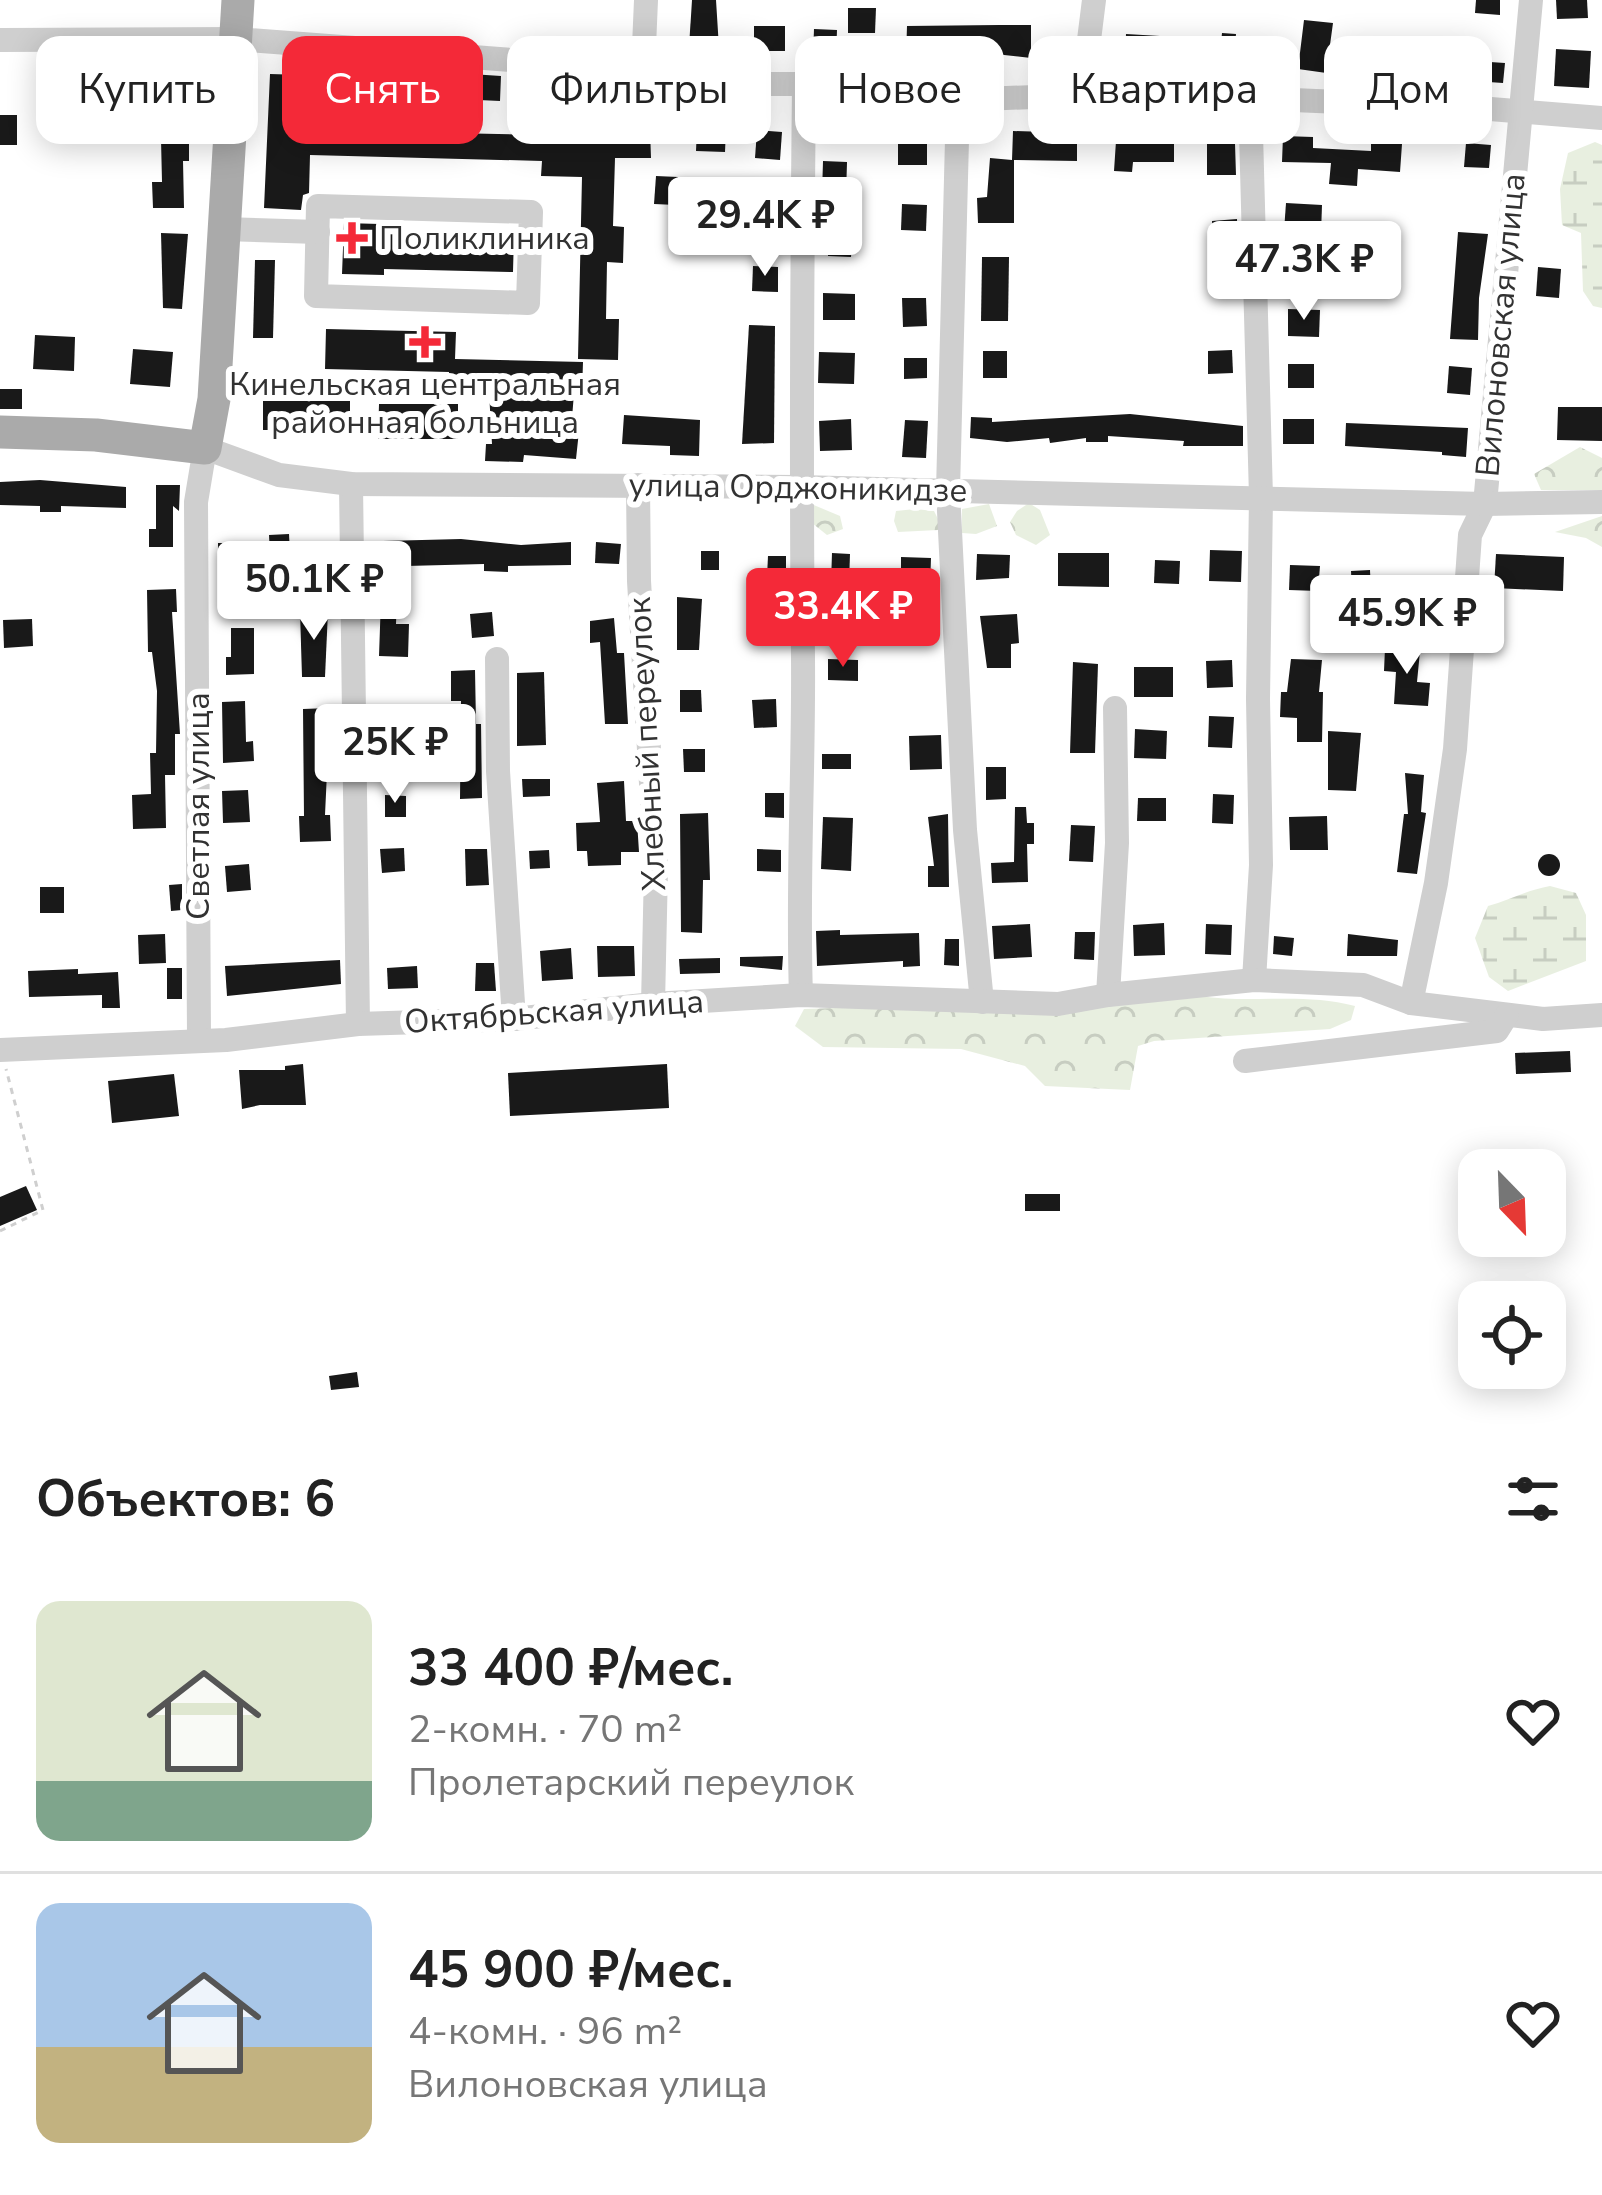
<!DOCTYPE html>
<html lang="ru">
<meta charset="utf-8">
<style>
:root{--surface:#fff;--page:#f2f2f2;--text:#222;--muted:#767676;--line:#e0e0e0;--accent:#f42938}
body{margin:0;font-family:"Nunito Sans",sans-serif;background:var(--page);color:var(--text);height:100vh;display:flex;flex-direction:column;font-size:45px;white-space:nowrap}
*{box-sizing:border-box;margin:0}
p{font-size:39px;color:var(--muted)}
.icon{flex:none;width:66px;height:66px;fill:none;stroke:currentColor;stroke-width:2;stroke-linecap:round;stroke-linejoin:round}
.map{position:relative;height:1427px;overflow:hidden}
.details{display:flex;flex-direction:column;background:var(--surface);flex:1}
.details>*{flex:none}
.hud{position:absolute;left:36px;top:36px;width:1530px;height:108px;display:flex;gap:24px}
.needle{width:78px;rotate:157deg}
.fabs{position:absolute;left:1458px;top:1149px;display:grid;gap:24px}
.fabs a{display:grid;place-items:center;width:108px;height:108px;border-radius:24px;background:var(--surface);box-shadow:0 6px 30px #0003;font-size:60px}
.price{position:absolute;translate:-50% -102px;padding:0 27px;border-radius:12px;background:#fff;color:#222;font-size:39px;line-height:78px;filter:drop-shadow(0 3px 6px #0008)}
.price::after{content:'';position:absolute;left:50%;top:72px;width:36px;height:27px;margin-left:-18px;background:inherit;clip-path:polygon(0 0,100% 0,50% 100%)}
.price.current{background:var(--accent);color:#fff}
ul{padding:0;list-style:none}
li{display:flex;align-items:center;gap:36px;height:300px;padding:0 36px}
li+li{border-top:3px solid var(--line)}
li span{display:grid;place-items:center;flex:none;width:336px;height:240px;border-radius:24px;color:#555}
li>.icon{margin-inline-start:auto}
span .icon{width:144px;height:144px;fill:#fffc;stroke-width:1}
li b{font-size:51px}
h2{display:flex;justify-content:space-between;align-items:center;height:144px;padding:0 36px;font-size:51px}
.chip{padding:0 42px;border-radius:24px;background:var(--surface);box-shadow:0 6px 30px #0003;font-size:42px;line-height:108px}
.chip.current{background:var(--accent);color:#fff}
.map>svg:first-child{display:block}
.forest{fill:url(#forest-crowns)}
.wetland{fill:url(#wetland-marsh)}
.building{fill:#191919}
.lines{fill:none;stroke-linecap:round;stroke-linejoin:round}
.path{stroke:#cfcfcf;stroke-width:3;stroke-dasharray:6 6;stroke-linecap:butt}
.minor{stroke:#cfcfcf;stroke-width:24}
.major{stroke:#aaa;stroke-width:33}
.poi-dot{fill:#f42938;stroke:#fff;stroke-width:4.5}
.labels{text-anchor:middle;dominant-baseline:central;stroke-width:12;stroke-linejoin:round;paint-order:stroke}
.poi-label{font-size:33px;fill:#323232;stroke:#fff;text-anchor:start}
.street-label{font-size:33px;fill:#323232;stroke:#fff}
</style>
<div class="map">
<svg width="1602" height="1427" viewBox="0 0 1602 1427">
<defs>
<pattern id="forest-crowns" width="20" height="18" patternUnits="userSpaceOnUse" patternTransform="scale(3)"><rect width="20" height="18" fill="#e8efe0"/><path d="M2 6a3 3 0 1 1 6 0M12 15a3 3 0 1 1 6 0" fill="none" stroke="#c7cdc1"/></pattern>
<pattern id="wetland-marsh" width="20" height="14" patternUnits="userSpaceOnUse" patternTransform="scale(3)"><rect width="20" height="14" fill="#e8efe0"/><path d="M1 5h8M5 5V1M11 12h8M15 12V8" fill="none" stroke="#c7cdc1"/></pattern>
</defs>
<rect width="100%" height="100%" fill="#fff"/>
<g class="forest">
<polygon points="1580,447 1602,458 1602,490 1541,490 1534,474"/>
<polygon points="809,503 840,516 843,529 827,535 812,523"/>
<polygon points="1029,503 1040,510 1050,535 1036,545 1016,535 1010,522 1017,511"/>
<polygon points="989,504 997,526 976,534 962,533 962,509"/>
<polygon points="915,509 934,511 939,521 938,530 898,532 894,521 896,511"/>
<polygon points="1602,516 1602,547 1586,538 1555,532"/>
<path d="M 1200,996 C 1252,1004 1302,992 1355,1006 L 1351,1020 L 1330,1029 L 1154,1041 L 1138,1046 L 1130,1090 L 1045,1086 L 1025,1066 L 961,1049 L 823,1047 L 795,1026 L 804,1009 Z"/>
</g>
<g class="wetland">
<polygon points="1595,142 1602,145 1602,308 1593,306 1583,291 1581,233 1562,225 1560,189 1568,153"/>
<path d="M 1550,886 L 1576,893 L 1586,915 L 1586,961 L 1508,991 L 1489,977 L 1475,938 L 1488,906 C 1510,900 1527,890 1550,886 Z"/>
</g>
<g class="building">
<polygon points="692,0 716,0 719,48 689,47"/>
<polygon points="1476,0 1500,0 1500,15 1475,13"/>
<polygon points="1556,0 1587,0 1588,18 1557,19"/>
<polygon points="848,8 876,8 875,33 848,33"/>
<polygon points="1304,20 1333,23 1330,45 1403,60 1445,61 1444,80 1362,78 1298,69"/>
<polygon points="999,25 1031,25 1031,58 995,54 906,58 907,26"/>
<rect x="754" y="26" width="31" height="25"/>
<polygon points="814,29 837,30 836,56 813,55"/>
<polygon points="1222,33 1236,34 1235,45 1265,49 1262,68 1219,62"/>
<polygon points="1126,34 1160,36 1158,62 1125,60"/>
<polygon points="1556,49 1591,51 1589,88 1554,86"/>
<polygon points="1475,61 1505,63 1503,83 1474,81"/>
<polygon points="304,63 501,76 500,101 308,92 307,130 540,135 540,127 547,127 548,105 610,107 610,130 650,129 651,158 615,158 613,226 624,227 623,263 607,262 606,319 619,319 618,360 578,359 582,177 541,176 542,161 310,155 309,193 303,195 301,210 264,208 270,74 303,75"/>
<polygon points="154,81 186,81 187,108 154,108"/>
<polygon points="116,87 116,112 71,112 71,118 44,118 44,88"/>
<rect x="0" y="115" width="17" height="30"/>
<polygon points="697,127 726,128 725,152 696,151"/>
<polygon points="757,130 782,132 780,160 755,158"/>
<polygon points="1013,131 1077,133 1077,161 1014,160 1014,223 978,223 977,198 987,197 990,158 1012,160"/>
<polygon points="1155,131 1174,131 1174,162 1133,162 1132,172 1114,171 1116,141 1155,143"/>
<rect x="898" y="136" width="29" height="29"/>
<polygon points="1283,136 1313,137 1313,148 1371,151 1371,142 1402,144 1400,172 1358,169 1357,186 1329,184 1331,163 1282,162"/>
<polygon points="161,139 189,139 189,161 183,161 184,208 153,208 152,182 162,182"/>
<polygon points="1466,143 1491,145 1489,168 1464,167"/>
<polygon points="1207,144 1235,144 1236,175 1207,175"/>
<polygon points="823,161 847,162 846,194 822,194"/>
<polygon points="656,176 678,177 676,205 654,204"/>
<polygon points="1286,203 1322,205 1321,234 1284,231"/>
<polygon points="902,204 927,205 926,231 901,230"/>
<polygon points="1237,219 1238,287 1211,286 1211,260 1214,260 1212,221"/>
<polygon points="344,223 380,224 380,231 514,234 513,272 384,269 384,275 342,274"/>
<polygon points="829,226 853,227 851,257 828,256"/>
<polygon points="1458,232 1488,234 1479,298 1478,340 1450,339"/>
<polygon points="161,233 188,234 182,309 163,308"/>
<polygon points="1322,255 1322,281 1288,282 1287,257"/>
<polygon points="982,257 1009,257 1008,321 981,321"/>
<polygon points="255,260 275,260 273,338 253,338"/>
<polygon points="753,266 778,267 778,292 752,291"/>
<polygon points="1538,267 1561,269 1559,298 1536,296"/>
<polygon points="823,293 855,294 855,320 823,320"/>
<polygon points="902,298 926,298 927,326 903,327"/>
<polygon points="1288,309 1320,310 1319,337 1288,336"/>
<polygon points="749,325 775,326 774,443 742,444"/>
<polygon points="326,329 456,332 455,359 583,362 582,393 574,393 571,431 579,431 576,459 524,455 523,462 485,461 486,444 492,444 489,392 448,391 449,372 325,369"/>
<polygon points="35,335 75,337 74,371 33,369"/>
<polygon points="133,349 173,352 170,387 130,384"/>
<polygon points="1232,350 1233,373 1208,374 1208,351"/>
<rect x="983" y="351" width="24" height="27"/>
<polygon points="819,352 855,353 854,384 818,383"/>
<polygon points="904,358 927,358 927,378 904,379"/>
<rect x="1288" y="364" width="26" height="24"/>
<polygon points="1449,366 1472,368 1470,395 1447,393"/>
<rect x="0" y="389" width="22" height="20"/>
<rect x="263" y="401" width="87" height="29"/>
<polygon points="379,404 458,404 458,439 378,439"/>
<polygon points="1558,407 1602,407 1602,441 1557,440"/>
<polygon points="1130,414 1243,426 1243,446 1183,446 1184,441 1108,436 1108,442 1086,442 1086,438 1050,443 1049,438 1007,442 970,438 971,417 992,418 992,422"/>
<polygon points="624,415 700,420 699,456 670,455 670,446 622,444"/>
<polygon points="851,419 852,450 820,451 819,421"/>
<rect x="1283" y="419" width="31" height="25"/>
<polygon points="905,420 928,421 926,458 902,457"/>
<polygon points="1346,423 1468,428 1466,457 1442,455 1442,452 1345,446"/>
<polygon points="40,480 126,487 126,508 61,506 61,512 40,512 40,506 0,505 0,482"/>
<polygon points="156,485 180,485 179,511 173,506 173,547 149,547 149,529 156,529"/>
<polygon points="289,534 290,554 270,555 269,535"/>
<polygon points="461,539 521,545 571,542 571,565 508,566 508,572 484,571 484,564 406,566 406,570 398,569 396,624 409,624 408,657 379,656 383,541"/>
<polygon points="596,542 621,544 619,564 595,563"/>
<rect x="218" y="543" width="23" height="24"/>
<rect x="304" y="550" width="22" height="26"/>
<polygon points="1210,550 1242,551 1241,582 1209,581"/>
<rect x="701" y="551" width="18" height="19"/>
<polygon points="832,553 850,554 849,583 831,583"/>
<polygon points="1058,553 1109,553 1109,587 1058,586"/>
<polygon points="977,554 1010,555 1009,578 976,580"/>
<polygon points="1496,554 1564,557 1563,591 1494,588"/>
<polygon points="768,556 786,556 786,578 767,577"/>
<polygon points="901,557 931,558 930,587 901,586"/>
<polygon points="1155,560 1180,561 1179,584 1154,583"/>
<polygon points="1290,565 1320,566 1318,591 1289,590"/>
<polygon points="1370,570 1371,592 1352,592 1351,571"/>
<polygon points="176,589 177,612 172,612 180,734 175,734 175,775 165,775 166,828 133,829 132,795 151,794 150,753 156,753 157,691 152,652 148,652 147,590"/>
<polygon points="677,597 702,599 699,650 677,650"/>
<polygon points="300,611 328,611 325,677 302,677"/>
<polygon points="877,611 931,614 931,641 905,640 905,634 878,635"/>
<polygon points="492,612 494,636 472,638 470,614"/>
<polygon points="1017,614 1019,643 1011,644 1011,668 987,668 980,616"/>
<polygon points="614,618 617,653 624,653 628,724 605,724 600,642 590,643 590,621"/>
<polygon points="32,619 33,646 4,648 3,620"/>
<rect x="1349" y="619" width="17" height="22"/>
<polygon points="1428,627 1447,629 1445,652 1425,650"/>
<polygon points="231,628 254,628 254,674 226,675 226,657 231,657"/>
<polygon points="1385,648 1420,651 1417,682 1430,683 1428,706 1394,704 1396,672 1384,671"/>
<polygon points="828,659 858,660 858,681 828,680"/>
<polygon points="1291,659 1322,660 1319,692 1323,692 1322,742 1297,742 1297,718 1280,717 1281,692 1287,692"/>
<polygon points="1232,660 1233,687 1207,688 1206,661"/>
<polygon points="1073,662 1098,664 1095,753 1070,753"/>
<rect x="1134" y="667" width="39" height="30"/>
<polygon points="475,670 476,724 481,724 482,798 460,799 461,701 451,701 451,671"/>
<polygon points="544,672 546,745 517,746 517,673"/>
<polygon points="680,690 701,690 702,712 680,712"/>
<polygon points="776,699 777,727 754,728 752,700"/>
<polygon points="245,701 246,742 253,741 254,761 223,763 222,702"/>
<polygon points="330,708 325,815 330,815 331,841 300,842 299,816 304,816 303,709"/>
<polygon points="1209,716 1234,717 1232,748 1208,747"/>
<polygon points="1135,729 1167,731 1166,759 1134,758"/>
<polygon points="1328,731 1361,733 1356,791 1328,790"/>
<polygon points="409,734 410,753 383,755 381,735"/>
<polygon points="941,735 942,769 910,770 909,736"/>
<polygon points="683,749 705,749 705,772 684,772"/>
<rect x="822" y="754" width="29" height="15"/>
<polygon points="986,767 1006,767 1006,799 986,800"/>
<polygon points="1405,773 1424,775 1421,812 1426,813 1417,874 1397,872 1404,814 1408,814"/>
<polygon points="522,779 550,779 550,796 523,797"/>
<polygon points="624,781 626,821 637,821 639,852 621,852 621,865 588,866 587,851 577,851 576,823 600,822 597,783"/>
<polygon points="248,790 250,822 223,823 222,791"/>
<polygon points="765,793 784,793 784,818 765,817"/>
<polygon points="1213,794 1234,795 1233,824 1212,823"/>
<polygon points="385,795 406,796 406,817 385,817"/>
<polygon points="1138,798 1166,798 1166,821 1137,821"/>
<polygon points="1015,807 1026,807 1027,823 1034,823 1034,844 1027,844 1028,882 992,883 991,863 1014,862"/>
<polygon points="708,813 710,880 703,880 702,933 681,932 680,814"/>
<polygon points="948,814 949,887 928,887 928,866 934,866 928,817"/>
<polygon points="1327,816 1328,850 1290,850 1289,817"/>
<polygon points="823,817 853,818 851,871 821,869"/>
<polygon points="1071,825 1095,826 1093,862 1069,861"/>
<polygon points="404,848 405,871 382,873 380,849"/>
<polygon points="465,849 487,849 489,885 466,886"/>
<polygon points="757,849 781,850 781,872 757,871"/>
<polygon points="549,850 550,868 530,869 529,851"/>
<circle cx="1549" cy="865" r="11"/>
<polygon points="249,864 251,890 227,892 225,866"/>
<polygon points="182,884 182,910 171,911 169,885"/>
<rect x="40" y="887" width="24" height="26"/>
<polygon points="1164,923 1165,955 1134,956 1133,925"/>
<polygon points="1030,924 1032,957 994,959 992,926"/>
<polygon points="1206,924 1232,925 1231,955 1205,954"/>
<polygon points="840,930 840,935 919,933 920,966 903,967 903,961 817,966 816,931"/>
<polygon points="1075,932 1095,932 1094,960 1074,959"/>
<polygon points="165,934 166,963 139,964 138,935"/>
<polygon points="1348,934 1398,940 1397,956 1347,956"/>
<polygon points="1274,936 1294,938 1292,956 1273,954"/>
<polygon points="945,939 959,939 959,966 944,965"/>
<polygon points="597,946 634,946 635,976 598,977"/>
<polygon points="571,948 573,979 542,981 540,951"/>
<polygon points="783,956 782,970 740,966 740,957"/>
<polygon points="720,958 720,973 680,974 679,959"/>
<polygon points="340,960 341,984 227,996 225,966"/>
<polygon points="476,963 494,963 496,991 475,991"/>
<polygon points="417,966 418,988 388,989 387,968"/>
<rect x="167" y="968" width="15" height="31"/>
<polygon points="78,969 78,974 118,972 120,1008 102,1008 102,995 29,997 28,971"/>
<polygon points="1570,1051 1571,1072 1516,1074 1515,1053"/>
<polygon points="303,1064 306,1105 260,1105 242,1109 239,1070 285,1070 285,1066"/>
<polygon points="667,1064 669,1108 510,1116 508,1073"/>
<polygon points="174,1074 179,1116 112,1123 108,1081"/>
<polygon points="26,1186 37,1210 0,1226 0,1197"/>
<rect x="1025" y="1194" width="35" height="17"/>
<polygon points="357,1372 359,1387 331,1390 329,1376"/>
</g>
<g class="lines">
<polyline class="path" points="0,1231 43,1210 6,1069"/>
<g class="minor">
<polyline points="0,40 236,39 643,70 712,84 804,84 958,100 1131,93 1478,108 1602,118"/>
<polyline points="643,70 646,0"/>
<polyline points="1082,96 1094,0"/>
<polyline points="1250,97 1261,497 1258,699 1261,865 1254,980"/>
<polyline points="958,100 948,491 965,830 982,1002"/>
<polygon points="318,206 531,212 528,303 316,296"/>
<polyline points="223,229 318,232"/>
<polyline points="351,484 358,1024"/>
<polyline points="638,485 639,581 656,868 653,1004"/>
<polyline points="497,659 498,771 514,1019"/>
<path d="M 801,995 C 797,883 804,771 803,658 C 801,467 802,275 804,84"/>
<polyline points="1108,995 1117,843 1115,708"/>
<polyline points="1411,1003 1436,883 1455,749 1470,535 1485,504 1531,0"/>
<polyline points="199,1038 196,502 205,448 279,475 351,484 799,487 1485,504 1602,502"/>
<polyline points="0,1050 226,1040 358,1024 514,1019 653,1004 801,995 1058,1004 1108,995 1254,980 1363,985 1411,1003 1543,1019 1602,1015"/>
<polyline points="1245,1061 1497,1031 1507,1015"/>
</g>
<polyline class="major" points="0,432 96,435 205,448 214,399 238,0"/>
</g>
<g class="poi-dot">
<path d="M346 220h12v12h12v12h-12v12h-12v-12h-12v-12h12z"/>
<path d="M419 324h12v12h12v12h-12v12h-12v-12h-12v-12h12z"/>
</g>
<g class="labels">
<g class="poi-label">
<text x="379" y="238">Поликлиника</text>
<text x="425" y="384" text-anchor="middle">Кинельская центральная<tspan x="425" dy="38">районная больница</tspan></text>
</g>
<g class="street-label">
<text transform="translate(1501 325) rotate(-85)">Вилоновская улица</text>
<text transform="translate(798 488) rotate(1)">улица Орджоникидзе</text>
<text transform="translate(647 744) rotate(-93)">Хлебный переулок</text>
<text transform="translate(198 806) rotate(-90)">Светлая улица</text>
<text transform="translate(554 1012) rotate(-4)">Октябрьская улица</text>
</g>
</g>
</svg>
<div class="fabs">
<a><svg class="needle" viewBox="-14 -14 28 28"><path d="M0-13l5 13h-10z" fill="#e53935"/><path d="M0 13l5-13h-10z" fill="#767676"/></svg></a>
<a><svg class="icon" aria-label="locate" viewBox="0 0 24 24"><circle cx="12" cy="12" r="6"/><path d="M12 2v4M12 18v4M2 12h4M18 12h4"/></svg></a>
</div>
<b class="price" style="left:765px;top:279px">29.4K ₽</b>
<b class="price" style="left:1304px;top:323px">47.3K ₽</b>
<b class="price" style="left:314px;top:643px">50.1K ₽</b>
<b class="price current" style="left:843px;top:670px">33.4K ₽</b>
<b class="price" style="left:1407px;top:677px">45.9K ₽</b>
<b class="price" style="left:395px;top:806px">25K ₽</b>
<div class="hud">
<a class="chip">Купить</a>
<a class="chip current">Снять</a>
<a class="chip">Фильтры</a>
<a class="chip">Новое</a>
<a class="chip">Квартира</a>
<a class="chip">Дом</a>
</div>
</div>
<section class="details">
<h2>Объектов: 6<svg class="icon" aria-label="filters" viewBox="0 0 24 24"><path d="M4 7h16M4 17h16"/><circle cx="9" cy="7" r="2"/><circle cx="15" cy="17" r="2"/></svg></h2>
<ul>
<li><span style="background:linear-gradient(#dfe7d0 75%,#7fa58c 0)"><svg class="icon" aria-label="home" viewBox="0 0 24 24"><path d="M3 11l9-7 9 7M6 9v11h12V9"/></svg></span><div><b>33 400 ₽/мес.</b><p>2-комн. · 70 m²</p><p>Пролетарский переулок</p></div><svg class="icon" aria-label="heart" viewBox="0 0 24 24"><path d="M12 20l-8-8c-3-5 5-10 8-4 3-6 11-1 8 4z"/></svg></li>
<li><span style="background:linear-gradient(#a9c7e8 60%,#c2b280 0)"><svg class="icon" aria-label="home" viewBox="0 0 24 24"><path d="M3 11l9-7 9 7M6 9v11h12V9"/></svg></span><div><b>45 900 ₽/мес.</b><p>4-комн. · 96 m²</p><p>Вилоновская улица</p></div><svg class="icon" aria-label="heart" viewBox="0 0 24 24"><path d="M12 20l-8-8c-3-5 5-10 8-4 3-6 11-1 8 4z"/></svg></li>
</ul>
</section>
